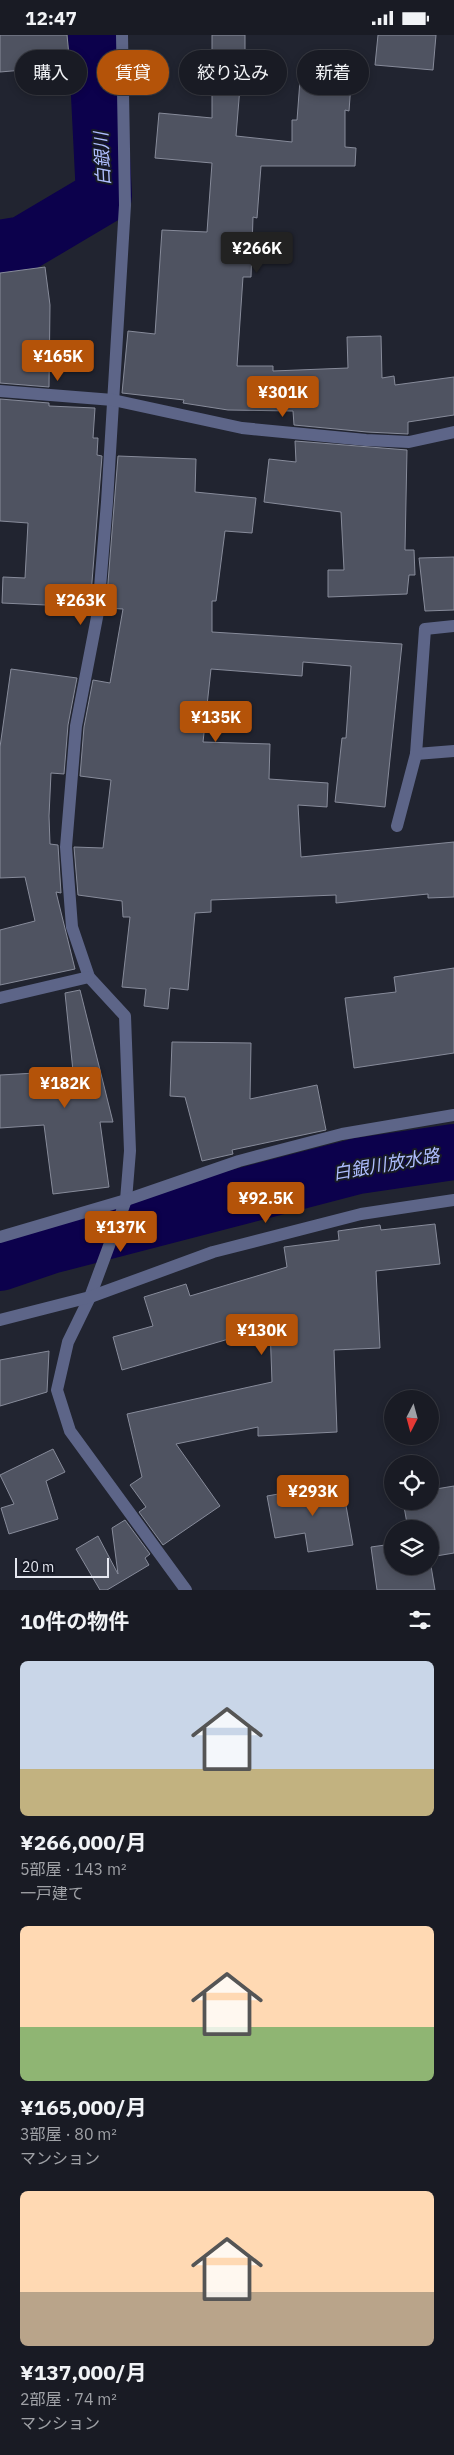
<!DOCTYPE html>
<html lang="ja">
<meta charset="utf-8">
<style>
:root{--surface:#191b24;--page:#262831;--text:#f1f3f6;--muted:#9fa1a6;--line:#373941;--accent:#b45309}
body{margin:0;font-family:"IBM Plex Sans","Noto Sans JP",sans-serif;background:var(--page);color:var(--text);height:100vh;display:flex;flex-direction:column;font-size:19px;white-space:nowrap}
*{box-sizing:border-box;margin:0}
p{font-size:16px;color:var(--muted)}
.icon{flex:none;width:28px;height:28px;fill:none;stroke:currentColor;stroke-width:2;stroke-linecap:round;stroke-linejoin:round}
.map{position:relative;height:1555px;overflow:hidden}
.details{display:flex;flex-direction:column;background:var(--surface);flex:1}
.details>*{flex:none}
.top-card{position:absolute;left:15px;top:15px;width:425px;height:45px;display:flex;gap:10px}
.needle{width:32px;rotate:186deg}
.fabs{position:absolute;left:384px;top:1355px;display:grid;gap:10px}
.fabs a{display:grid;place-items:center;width:55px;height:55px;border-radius:50%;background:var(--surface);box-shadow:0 2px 8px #0003,0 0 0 1px var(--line);font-size:25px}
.scale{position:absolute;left:15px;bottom:12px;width:94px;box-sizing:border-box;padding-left:5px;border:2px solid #e5e7f0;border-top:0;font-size:14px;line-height:18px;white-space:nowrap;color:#e5e7f0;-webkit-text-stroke:4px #171a26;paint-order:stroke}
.price{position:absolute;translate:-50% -42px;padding:0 11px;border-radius:5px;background:var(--accent);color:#fff;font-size:16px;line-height:32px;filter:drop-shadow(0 1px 2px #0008)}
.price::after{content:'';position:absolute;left:50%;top:30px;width:15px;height:11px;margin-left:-8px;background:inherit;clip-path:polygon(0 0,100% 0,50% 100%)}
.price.active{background:#222;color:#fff}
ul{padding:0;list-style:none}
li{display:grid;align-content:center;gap:10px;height:265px;padding:0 20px}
li span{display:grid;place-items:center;height:155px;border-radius:8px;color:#555}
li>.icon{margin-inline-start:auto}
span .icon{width:90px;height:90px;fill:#fffc;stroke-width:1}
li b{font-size:21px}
h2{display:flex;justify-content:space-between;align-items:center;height:60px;padding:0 20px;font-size:21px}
.pill{padding:0 18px;border-radius:22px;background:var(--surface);box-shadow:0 2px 8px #0003,0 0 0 1px var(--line);font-size:18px;line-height:45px}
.pill.active{background:var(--accent);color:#fff}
.status{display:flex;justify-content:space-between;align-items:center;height:35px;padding:0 25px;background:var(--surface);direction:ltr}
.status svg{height:14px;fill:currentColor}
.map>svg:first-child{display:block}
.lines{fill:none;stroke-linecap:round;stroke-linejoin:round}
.river{stroke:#0c014c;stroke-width:56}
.building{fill:#4f5361;stroke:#878b9a}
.street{stroke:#5d6588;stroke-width:12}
.labels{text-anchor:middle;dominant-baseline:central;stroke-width:4;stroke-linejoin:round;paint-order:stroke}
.water-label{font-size:18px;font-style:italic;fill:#aebdfd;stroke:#171a26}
</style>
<div class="status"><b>12:47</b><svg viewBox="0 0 49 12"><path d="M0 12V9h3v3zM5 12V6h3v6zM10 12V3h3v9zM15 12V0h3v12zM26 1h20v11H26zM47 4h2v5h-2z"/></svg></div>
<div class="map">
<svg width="454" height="1555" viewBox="0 0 454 1555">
<rect width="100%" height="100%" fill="#212430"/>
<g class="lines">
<g class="river">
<polyline points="0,213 23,209 104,161 96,0"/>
<polyline points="0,1228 50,1211 358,1131 454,1117"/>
</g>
</g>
<g class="building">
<polygon points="0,0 67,0 70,31 0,37"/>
<polygon points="212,0 245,0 245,52 240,52 236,101 292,107 292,85 297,85 301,32 352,35 349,76 345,75 345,112 356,113 355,131 261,131 257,183 253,182 251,242 243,242 237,331 273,331 273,336 348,333 347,302 381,301 382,343 394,341 395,350 454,342 454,380 408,387 408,399 367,397 294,390 293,376 228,375 183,368 184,365 122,358 128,296 155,299 162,195 207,197 212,128 155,123 159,78 212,83"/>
<polygon points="378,0 436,0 433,35 375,30"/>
<polygon points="45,232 50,270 49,352 0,348 0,238"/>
<polygon points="0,364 49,368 49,371 95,373 93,403 98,403 97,420 102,421 90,572 2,568 3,542 25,543 28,488 0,486"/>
<polygon points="295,406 407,415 405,515 414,515 415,540 409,540 407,559 328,562 328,535 344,535 341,477 264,467 269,424 296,427"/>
<polygon points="118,421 196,424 195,457 256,463 252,498 225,496 216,566 212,566 212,597 402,609 385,772 335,767 342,703 346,703 351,631 303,627 302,641 211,634 203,707 270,709 269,744 328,748 327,772 298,770 301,822 454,807 454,862 428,863 428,859 336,868 336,860 211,865 211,877 195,878 188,955 170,953 168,974 144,971 146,954 122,952 130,882 123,882 122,866 78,860 74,812 103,813 111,745 80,741 84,692 93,645 110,648 123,574 106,573"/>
<polygon points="454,522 454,575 425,576 419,523"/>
<polygon points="11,634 77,643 68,690 64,739 51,738 49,781 50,809 58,810 61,858 56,857 75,934 0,950 0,895 35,886 25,842 0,843 0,712"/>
<polygon points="454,933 454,1018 354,1033 345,963 396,957 394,942"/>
<polygon points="80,955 113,1087 100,1087 109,1152 53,1159 44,1090 0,1093 0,1040 73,1036 65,958"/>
<polygon points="172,1007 251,1008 250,1064 317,1050 326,1095 232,1115 233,1119 202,1126 185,1062 170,1061"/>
<polygon points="435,1189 440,1229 376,1236 380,1313 334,1315 337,1397 258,1401 258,1392 176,1409 220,1471 163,1510 139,1477 146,1472 130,1450 142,1442 127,1379 272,1347 270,1292 122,1335 113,1302 153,1291 144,1262 186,1249 190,1261 287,1232 284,1212 339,1205 338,1196 380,1190 381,1195"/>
<polygon points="49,1316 47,1357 0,1371 0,1325"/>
<polygon points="53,1414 65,1437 46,1446 58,1484 9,1499 1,1473 14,1469 0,1440"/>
<polygon points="342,1448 353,1510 308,1517 305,1498 275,1503 267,1461"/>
<polygon points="454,1451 454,1518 430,1522 430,1494 408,1494 403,1466 430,1466 430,1455"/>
<polygon points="125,1485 150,1519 145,1523 149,1530 107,1555 100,1555 76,1514 98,1501 118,1539 112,1493"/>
<polygon points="392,1509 392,1531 430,1531 430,1525 435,1555 377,1555 371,1512"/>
</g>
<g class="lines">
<g class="street">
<polyline points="122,0 125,170 107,467 98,577 76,691 66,812 72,892 89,942 125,981 130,1116 126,1165 90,1262 68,1307 57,1355 70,1396 186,1555"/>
<polyline points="0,356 113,365 242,393 366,405 409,407 454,397"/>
<polyline points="416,719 454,716"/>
<polyline points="397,791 416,719 425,594 454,591"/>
<polyline points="0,963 89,942"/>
<polyline points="0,1202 126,1165 239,1126 342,1099 454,1080"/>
<polyline points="0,1285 90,1262 213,1217 361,1179 454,1165"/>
</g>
</g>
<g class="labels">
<g class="water-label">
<text transform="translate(102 124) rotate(-93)">白銀川</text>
<text transform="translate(386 1129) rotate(-10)">白銀川放水路</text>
</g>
</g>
</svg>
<div class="fabs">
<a><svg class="needle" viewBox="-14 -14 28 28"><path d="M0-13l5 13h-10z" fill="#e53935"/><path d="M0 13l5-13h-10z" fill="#9fa1a6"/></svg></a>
<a><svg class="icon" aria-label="locate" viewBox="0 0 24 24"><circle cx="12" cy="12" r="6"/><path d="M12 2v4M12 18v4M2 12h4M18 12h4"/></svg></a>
<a><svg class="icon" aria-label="layers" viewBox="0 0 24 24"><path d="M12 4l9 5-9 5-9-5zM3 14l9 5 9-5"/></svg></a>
</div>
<div class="scale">20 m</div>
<b class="price active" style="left:257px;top:239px">¥266K</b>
<b class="price" style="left:58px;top:347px">¥165K</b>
<b class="price" style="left:283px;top:383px">¥301K</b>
<b class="price" style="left:81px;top:591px">¥263K</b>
<b class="price" style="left:216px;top:708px">¥135K</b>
<b class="price" style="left:65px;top:1074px">¥182K</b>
<b class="price" style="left:266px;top:1189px">¥92.5K</b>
<b class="price" style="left:121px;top:1218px">¥137K</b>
<b class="price" style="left:262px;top:1321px">¥130K</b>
<b class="price" style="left:313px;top:1482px">¥293K</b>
<div class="top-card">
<a class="pill">購入</a>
<a class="pill active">賃貸</a>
<a class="pill">絞り込み</a>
<a class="pill">新着</a>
</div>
</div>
<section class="details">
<h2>10件の物件<svg class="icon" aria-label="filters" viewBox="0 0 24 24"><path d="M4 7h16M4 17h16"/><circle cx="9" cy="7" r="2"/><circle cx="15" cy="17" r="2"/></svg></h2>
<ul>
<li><span style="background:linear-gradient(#c9d6e8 70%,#c2b280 0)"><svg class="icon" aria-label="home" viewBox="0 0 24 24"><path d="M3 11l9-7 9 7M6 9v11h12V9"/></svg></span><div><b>¥266,000/月</b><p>5部屋 · 143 m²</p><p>一戸建て</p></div></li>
<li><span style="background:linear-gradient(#ffd9b3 65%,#8fb573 0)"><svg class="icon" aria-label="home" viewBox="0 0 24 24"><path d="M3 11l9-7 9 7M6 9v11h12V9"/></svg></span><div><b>¥165,000/月</b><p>3部屋 · 80 m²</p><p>マンション</p></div></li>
<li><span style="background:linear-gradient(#ffd9b3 65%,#b9a48a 0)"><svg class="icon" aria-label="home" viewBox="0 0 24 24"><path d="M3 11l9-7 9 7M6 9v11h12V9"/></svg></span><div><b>¥137,000/月</b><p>2部屋 · 74 m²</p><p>マンション</p></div></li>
</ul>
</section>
